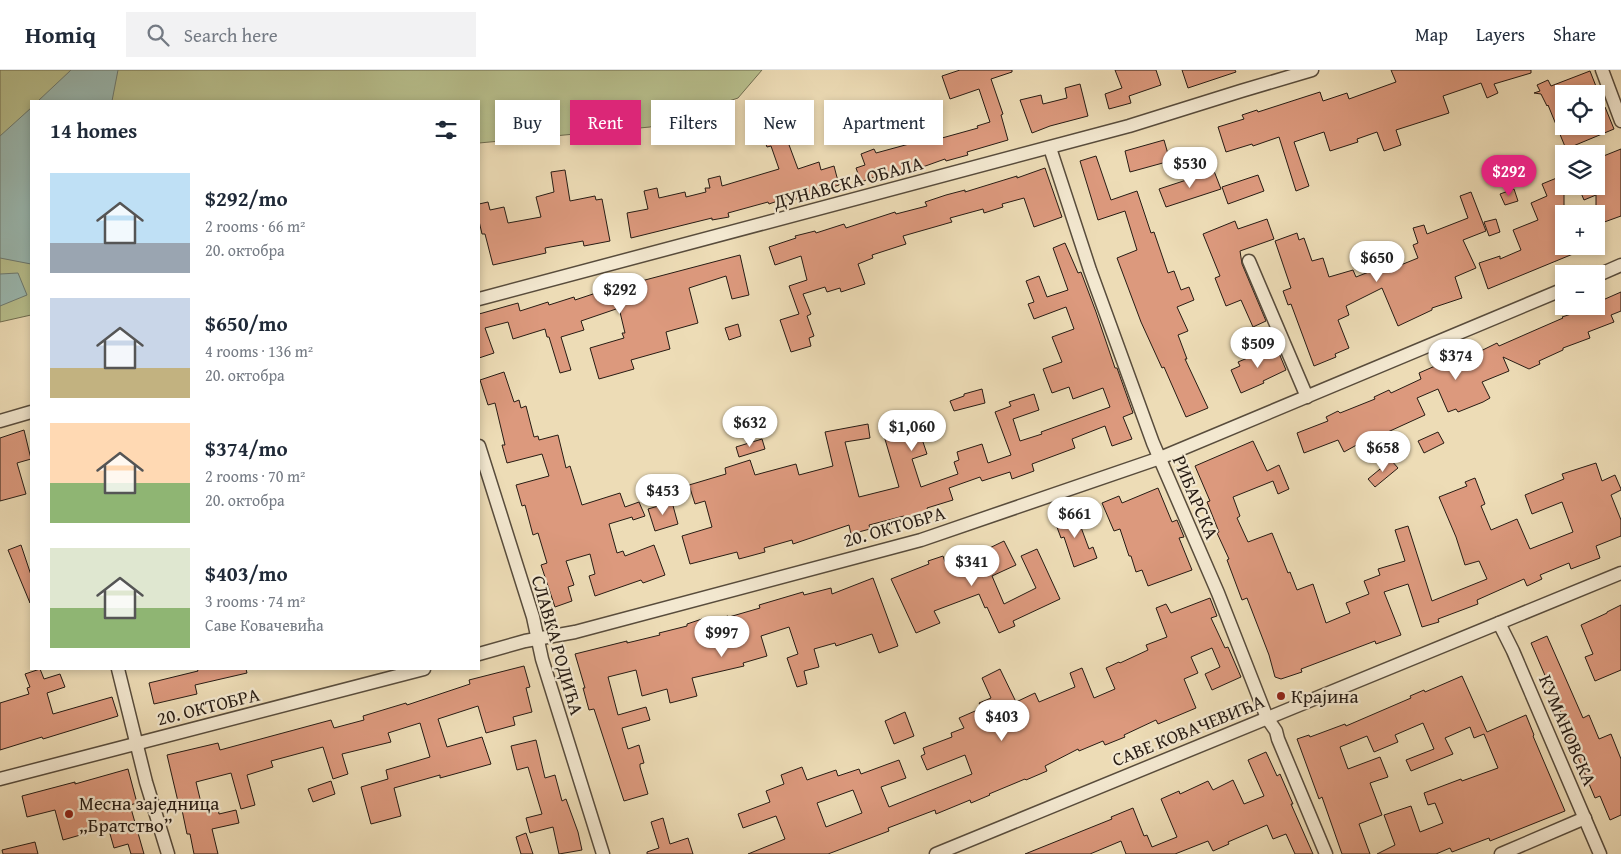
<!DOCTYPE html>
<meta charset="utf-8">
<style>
:root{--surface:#fff;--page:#f2f2f3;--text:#1f2937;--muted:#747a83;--line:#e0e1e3;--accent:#db2777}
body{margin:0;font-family:"Gentium Book Plus",serif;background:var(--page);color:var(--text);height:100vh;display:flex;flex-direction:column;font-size:19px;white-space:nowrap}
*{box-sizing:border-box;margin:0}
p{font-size:16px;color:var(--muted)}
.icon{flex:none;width:28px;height:28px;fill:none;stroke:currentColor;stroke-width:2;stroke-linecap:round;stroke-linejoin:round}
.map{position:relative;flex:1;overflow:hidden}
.details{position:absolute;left:30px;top:30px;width:450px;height:570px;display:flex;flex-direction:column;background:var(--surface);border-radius:0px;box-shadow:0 2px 8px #0003}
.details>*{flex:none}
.banner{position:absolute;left:495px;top:30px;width:475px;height:45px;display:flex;gap:10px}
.tools{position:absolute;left:1555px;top:15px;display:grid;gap:10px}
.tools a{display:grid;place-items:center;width:50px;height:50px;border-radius:0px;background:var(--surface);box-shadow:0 2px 8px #0003;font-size:25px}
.price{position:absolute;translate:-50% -42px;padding:0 11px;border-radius:18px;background:#fff;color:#222;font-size:16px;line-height:32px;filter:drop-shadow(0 1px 2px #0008)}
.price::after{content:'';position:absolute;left:50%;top:30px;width:15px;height:11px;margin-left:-8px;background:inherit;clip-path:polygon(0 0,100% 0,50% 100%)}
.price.active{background:var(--accent);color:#fff}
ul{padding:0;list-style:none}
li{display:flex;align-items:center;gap:15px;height:125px;padding:0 20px}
li span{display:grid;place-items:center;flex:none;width:140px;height:100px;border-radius:0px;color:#555}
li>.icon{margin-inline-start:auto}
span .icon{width:60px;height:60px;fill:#fffc;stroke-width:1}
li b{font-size:21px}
h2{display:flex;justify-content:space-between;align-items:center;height:60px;padding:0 20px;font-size:21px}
.tag{padding:0 18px;border-radius:0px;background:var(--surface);box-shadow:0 2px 8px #0003;font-size:18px;line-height:45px}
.tag.active{background:var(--accent);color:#fff}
header{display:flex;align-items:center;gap:30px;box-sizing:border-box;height:70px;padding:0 25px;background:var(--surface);border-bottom:1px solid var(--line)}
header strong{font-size:24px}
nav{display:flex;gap:28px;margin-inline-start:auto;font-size:18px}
.search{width:350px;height:45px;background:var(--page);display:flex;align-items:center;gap:12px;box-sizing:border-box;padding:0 18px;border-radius:0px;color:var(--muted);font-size:19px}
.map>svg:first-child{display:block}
.green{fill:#b8c08e;stroke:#706e51}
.water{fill:#9abab3;stroke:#6c7b73}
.building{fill:#dc997d;stroke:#271c14;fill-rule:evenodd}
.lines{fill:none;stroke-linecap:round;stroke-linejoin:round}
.minor-casing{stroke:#584c3c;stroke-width:15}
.minor{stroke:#f3e8d0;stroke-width:12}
.poi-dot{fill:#8f2418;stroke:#f3e8d0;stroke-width:2}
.labels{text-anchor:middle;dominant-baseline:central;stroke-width:4.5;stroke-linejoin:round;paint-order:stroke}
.street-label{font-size:19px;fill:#271c14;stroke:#f3e8d0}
.poi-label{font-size:19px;fill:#271c14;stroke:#f3e8d0;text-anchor:start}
</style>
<header>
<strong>Homiq</strong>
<div class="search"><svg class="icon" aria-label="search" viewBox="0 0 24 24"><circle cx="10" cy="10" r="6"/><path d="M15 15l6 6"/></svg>Search here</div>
<nav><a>Map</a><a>Layers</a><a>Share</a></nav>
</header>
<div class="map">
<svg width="1621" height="784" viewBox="0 0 1621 784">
<rect width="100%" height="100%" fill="#eddcb6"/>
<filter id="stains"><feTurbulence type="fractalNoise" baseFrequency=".004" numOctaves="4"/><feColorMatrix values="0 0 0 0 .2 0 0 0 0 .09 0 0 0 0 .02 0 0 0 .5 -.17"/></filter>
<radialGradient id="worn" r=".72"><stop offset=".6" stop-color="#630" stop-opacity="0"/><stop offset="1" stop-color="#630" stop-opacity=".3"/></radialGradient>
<polygon class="green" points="0,0 762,0 738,28 650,57 479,73 479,31 31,31 31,245 0,252"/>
<g class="water">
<polygon points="71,0 118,0 112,31 38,31"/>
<polygon points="31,38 31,194 0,188 0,66"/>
<polygon points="18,203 27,225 0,236 0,204"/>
</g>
<g class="building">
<polygon points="960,0 1012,0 1012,2 991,9 1003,44 1001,45 1008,70 967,82 968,85 946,91 945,89 917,99 916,96 885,105 885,103 861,112 856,98 865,95 861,84 874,79 876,83 909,74 907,68 921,63 924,73 978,58 977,56 990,52 979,19 950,29 942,6"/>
<polygon points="1115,0 1156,0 1161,15 1129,26 1131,33 1109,39 1105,24 1122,18"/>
<polygon points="1182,0 1235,0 1236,2 1188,18"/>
<polygon points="1391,0 1531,0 1531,3 1494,14 1498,23 1487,28 1481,13 1443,26 1449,43 1396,60 1401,75 1384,81 1377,62 1357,69 1358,72 1330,81 1324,62 1294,72 1309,116 1296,121 1279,67 1253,76 1252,74 1226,82 1218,57 1244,49 1242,45 1257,40 1258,42 1320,22 1323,31 1347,23 1349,29 1396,12"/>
<polygon points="1590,1 1599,24 1564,24 1564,56 1596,56 1596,40 1605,37 1614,59 1566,79 1548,35 1547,36 1541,24 1534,23 1540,21 1537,15 1548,10 1551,16"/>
<polygon points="1080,14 1088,46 1050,56 1032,63 1020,30 1041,25 1043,34 1067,28 1065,18"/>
<polygon points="796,39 801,53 790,57 785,43"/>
<polygon points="782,56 798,99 819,92 821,100 834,96 839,115 790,131 789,127 769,134 768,132 728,143 729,147 712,150 712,148 631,168 627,143 648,139 644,121 657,118 659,128 685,122 686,127 706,122 705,118 710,118 708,109 720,106 722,116 779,99 771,76 767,77 762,64"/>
<polygon points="1164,70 1170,91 1130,102 1125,81"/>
<polygon points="1621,79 1621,146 1596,155 1596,125 1584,130 1578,116 1596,116 1596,89"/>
<polygon points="1096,86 1111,130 1137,121 1151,163 1154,162 1168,203 1174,201 1181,220 1189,217 1194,230 1177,237 1188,261 1178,265 1187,289 1185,289 1208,338 1186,347 1164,297 1162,298 1141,252 1117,188 1137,180 1125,141 1098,150 1080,91"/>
<polygon points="1525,92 1532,108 1513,116 1506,101"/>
<polygon points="1045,98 1062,147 1034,157 1024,128 1002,134 1003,137 984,143 983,139 950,148 952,152 903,166 906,174 872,185 873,188 858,194 865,214 841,222 840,218 827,222 825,217 803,224 811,244 807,246 814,266 809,268 811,276 791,282 780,250 799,244 789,216 807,210 801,186 775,195 769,177 796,168 795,166 815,161 816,163 844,154 846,158 895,142 896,144 927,136 925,132 946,125 965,120 965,122 1017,106 1017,108"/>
<polygon points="565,100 570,131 595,126 596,130 602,129 610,171 584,176 583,171 545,178 546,183 493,195 485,164 482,164 479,151 479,134 488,132 490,140 504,137 508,153 541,147 536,127 554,122 551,102"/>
<polygon points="1214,101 1221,119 1166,137 1159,119"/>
<polygon points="1258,105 1264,121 1228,134 1222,117"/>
<polygon points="1564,105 1564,176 1590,177 1488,219 1479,193 1500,186 1500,189 1521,180 1513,160 1538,150 1531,133 1547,126 1542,114"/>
<polygon points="1514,119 1518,131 1505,135 1500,124"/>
<polygon points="1471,122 1486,161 1463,170 1476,198 1455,207 1462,228 1432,238 1432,240 1398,256 1382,218 1346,236 1349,245 1338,250 1349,278 1335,284 1336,287 1314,296 1291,234 1288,235 1283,221 1291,218 1275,171 1297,163 1299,170 1304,168 1312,191 1323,188 1329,207 1353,200 1356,207 1379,198 1381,203 1418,188 1413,175 1418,173 1413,158 1424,155 1427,164 1468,148 1460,126"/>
<polygon points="1267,149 1274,169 1240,181 1242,194 1266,251 1253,257 1241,230 1226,236 1215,208 1220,206 1203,164 1235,151 1238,159"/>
<polygon points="1496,149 1500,162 1489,166 1484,152"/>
<polygon points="1065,173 1078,203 1081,202 1096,242 1115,298 1117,298 1133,343 1123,347 1132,369 1112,376 1105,356 1072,369 1075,378 1032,394 1034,401 1012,409 1010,402 982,411 980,407 949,418 953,430 927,438 928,441 905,448 904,446 869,455 870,459 851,464 849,455 793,474 792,470 764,478 765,482 739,489 737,482 690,494 682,466 712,457 705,431 695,434 689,415 726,404 725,398 750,390 755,405 796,394 799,405 833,396 825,362 868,354 870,368 845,372 859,427 899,417 882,359 905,352 903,348 914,345 927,384 912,389 921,417 958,404 954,392 959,390 957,382 982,374 988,393 1011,385 995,342 1011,336 1009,332 1034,324 1039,340 1013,349 1020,371 1042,364 1041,362 1110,337 1103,318 1073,329 1069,317 1052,323 1043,299 1062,292 1052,267 1074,259 1066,237 1034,249 1028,234 1034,232 1026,211 1039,206 1047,227 1068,220 1053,178"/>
<polygon points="740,185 749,225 732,229 726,206 689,218 698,253 666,262 670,279 631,290 634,299 599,309 590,278 624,268 622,263 625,263 619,238 581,251 584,260 561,267 571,300 560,303 549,267 547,267 545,259 513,269 508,252 485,258 494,283 479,288 479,244 518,233 520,241 548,232 549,235 574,227 575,230 614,217 613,213 625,211 626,215"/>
<polygon points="1621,222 1621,241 1611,245 1614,252 1588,262 1590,268 1563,278 1563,280 1539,291 1540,294 1529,299 1503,287 1509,301 1482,312 1490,328 1483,332 1458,342 1456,339 1448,342 1438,319 1417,328 1425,345 1379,366 1380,369 1363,376 1362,372 1344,382 1338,370 1304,383 1297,363 1328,351 1326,347 1338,341 1340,343 1375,329 1374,327 1389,320 1391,323 1421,309 1419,303 1442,293 1444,299 1497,273 1499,276 1540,258 1563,248 1562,247 1596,236 1596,233"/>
<polygon points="738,254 741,266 729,270 725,258"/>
<polygon points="1276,276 1286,300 1263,311 1264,313 1241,323 1231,300 1240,296 1238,292"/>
<polygon points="504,302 514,332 519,330 521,338 526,336 534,367 538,366 539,370 558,365 566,398 570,396 582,435 620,423 625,437 639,432 645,446 633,450 632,447 609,454 617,483 623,481 625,486 654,475 665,505 643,513 641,510 595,526 589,506 595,504 590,484 566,491 574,515 568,517 572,531 555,537 541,495 547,493 538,463 533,465 525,435 522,436 516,415 549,406 542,384 507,393 502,375 505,375 495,333 488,335 480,310"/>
<polygon points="982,319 985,333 954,341 950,331 964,326 964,324"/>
<polygon points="24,360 31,389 17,393 26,424 0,431 0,368"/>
<polygon points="1438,362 1444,373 1424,383 1418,371"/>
<polygon points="762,369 765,379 739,387 736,377"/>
<polygon points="1253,371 1267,401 1279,395 1289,419 1278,424 1273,411 1233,427 1240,446 1237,448 1248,472 1272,463 1288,503 1290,502 1297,520 1313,514 1326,553 1350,543 1346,533 1369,524 1364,511 1380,505 1378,499 1405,491 1395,460 1408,456 1432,531 1487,509 1479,491 1465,495 1456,467 1439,427 1467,416 1465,412 1475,408 1485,434 1481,436 1491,460 1517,449 1530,479 1573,462 1562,432 1532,444 1525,425 1564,409 1562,404 1596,393 1602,411 1615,405 1621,419 1621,420 1611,425 1621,450 1621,466 1596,476 1600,488 1571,499 1569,493 1540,505 1542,509 1527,516 1524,509 1477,530 1478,534 1438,549 1439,552 1422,557 1408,514 1384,522 1401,565 1376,574 1375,571 1301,599 1302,602 1281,609 1275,607 1269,585 1247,528 1242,530 1227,490 1229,489 1217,463 1219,462 1207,432 1210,431 1195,396"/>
<polygon points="1391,390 1398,398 1375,417 1368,409"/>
<polygon points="1158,418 1172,452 1177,450 1184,467 1179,468 1192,500 1148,516 1142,500 1136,502 1131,486 1129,486 1120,459 1114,461 1102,433 1119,426 1122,433"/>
<polygon points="672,432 678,454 655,461 648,439"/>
<polygon points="1075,441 1089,479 1093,477 1097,488 1074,497 1064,467 1061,468 1054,449"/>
<polygon points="1004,471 1016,495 992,506 1004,534 1036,518 1021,486 1037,479 1060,529 1013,551 1015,556 999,563 987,537 985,538 979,524 934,541 940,553 916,563 891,509 929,494 928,491 943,486 945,492 973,481 975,485"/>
<polygon points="21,475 31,505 30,533 8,480"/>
<polygon points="873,508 898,576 879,583 872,564 836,576 835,573 814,579 819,597 804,601 807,614 797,617 787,588 798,584 789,557 761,566 767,586 743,593 744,596 692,608 697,626 670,633 667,619 642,626 636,600 608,607 618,645 646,637 650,650 622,658 628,679 639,675 644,693 640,694 640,697 648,724 624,731 594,639 589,640 583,618 585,618 575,584 627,571 627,573 660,565 659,563 687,556 687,554 702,549 703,553 728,546 729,547 760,538 759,535 803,522 804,525 831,518 832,524"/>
<path d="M 1210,528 L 1217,546 L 1211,548 L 1225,578 L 1228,577 L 1241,607 L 1212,620 L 1205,604 L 1220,597 L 1212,578 L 1191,587 L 1198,603 L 1184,609 L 1196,638 L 1158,654 L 1156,650 L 1124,665 L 1125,667 L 1105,675 L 1103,671 L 1079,681 L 1078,679 L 1045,696 L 1047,701 L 1026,710 L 1025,709 L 989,724 L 990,725 L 971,733 L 970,730 L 936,744 L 935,740 L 888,758 L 889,761 L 828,784 L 748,784 L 785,769 L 776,746 L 743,758 L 738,744 L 770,732 L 766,721 L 784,714 L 781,705 L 802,697 L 807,710 L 836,700 L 838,706 L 859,699 L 861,704 L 899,690 L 906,708 L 881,717 L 889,737 L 972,704 L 965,685 L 927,700 L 921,686 L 925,684 L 923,678 L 952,667 L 951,663 L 964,658 L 959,648 L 982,638 L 979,633 L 991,628 L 982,608 L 1000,599 L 1016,632 L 1035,623 L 1039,632 L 1075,617 L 1070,603 L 1082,598 L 1094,628 L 1115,619 L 1106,598 L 1119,592 L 1120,593 L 1148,580 L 1146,575 L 1167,567 L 1156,538 L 1166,534 L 1171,543 ZM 853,720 L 862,743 L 826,757 L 817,733 Z"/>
<polygon points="1621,535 1621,600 1595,611 1585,587 1593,584 1581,555 1607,543 1607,542"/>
<polygon points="1547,566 1583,648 1589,645 1599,669 1611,664 1621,689 1621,745 1610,750 1600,726 1595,728 1572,673 1571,674 1563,655 1566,654 1531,573"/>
<polygon points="524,596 530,617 526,618 532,642 513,647 515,655 486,663 478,636 438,649 447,677 482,667 491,694 440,708 440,705 394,718 401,746 371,754 361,717 388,709 386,700 430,687 420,653 388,663 391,672 342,684 348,704 333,709 323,677 271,691 273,697 247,705 255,735 241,739 231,703 196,712 203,741 218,737 219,744 236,740 239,753 212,759 218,784 194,784 190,764 187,764 182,740 180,740 167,685 218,673 220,680 331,650 334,658 364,650 363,646 406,633 407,635 470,614 469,610"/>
<polygon points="40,599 44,609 60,604 65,617 47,623 53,644 112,627 118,646 43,669 42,667 0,680 0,633 29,624 27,618 30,617 25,604"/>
<polygon points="197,599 246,599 247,603 195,615 197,624 154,634 149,613 198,601"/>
<polygon points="1462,606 1487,662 1526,645 1534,665 1533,666 1565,741 1490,771 1489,768 1452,782 1450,778 1436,784 1377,784 1395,775 1384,745 1411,736 1420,762 1443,753 1435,733 1428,735 1424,723 1461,709 1462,711 1498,698 1484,664 1474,668 1470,657 1445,668 1453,684 1411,701 1406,690 1434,679 1423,653 1395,665 1398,672 1374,682 1367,666 1340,677 1348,699 1380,687 1388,707 1370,713 1382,745 1359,754 1370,784 1342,784 1322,727 1319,729 1297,669 1309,665 1310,667 1345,654 1346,656 1411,628 1410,626 1424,620 1425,622"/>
<polygon points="905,642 914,666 894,674 885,651"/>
<polygon points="536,670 545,708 555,705 562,731 566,729 578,762 582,780 559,784 553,757 530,763 526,748 542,744 528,697 517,700 511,676"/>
<polygon points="1266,682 1277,706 1280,704 1293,734 1291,734 1313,784 1295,784 1286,764 1273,769 1267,755 1228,772 1229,774 1213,781 1208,771 1175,784 1126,784 1121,771 1090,784 1025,784 1112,749 1111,747 1133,738 1144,766 1147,765 1152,777 1177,767 1161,729 1179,721 1180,724 1208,711 1213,720 1233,710 1244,734 1264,726 1248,690"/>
<polygon points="128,699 137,733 130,735 144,784 131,784 128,774 114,778 108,757 63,770 55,740 27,747 22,726 75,712 75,714"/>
<polygon points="331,711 335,724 313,732 308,719"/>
<polygon points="663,748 670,774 688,768 693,784 647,784 647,782 659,778 651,752"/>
<polygon points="526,763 533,784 521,784 516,767"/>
<polygon points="35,772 38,784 3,784 2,780"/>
</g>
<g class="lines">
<defs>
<g id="minor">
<polyline points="1602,0 1621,51"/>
<polyline points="1050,78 1090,200 1153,373 1218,523 1267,648 1276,661 1278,669 1326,784"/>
<polyline points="1249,191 1307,327"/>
<polyline points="1596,206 1621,195"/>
<polyline points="479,229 1129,56 1241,21 1312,0"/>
<polyline points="0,351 31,342"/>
<polyline points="479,376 533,547 542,589 603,784"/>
<polyline points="1499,553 1513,581 1600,784"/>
<polyline points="479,584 525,571 575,562 921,470 1160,388 1564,219"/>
<polyline points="118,599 146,712 168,784"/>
<polyline points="0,709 424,599"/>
<polyline points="936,784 1621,503"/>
<polyline points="1501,784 1585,748"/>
</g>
</defs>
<use href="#minor" class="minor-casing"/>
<use href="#minor" class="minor"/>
</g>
<g class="poi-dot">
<circle cx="1281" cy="626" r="5"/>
<circle cx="69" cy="744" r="5"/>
</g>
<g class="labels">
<g class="street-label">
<text transform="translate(848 112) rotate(-15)">ДУНАВСКА ОБАЛА</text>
<text transform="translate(1196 427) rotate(67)">РИБАРСКА</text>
<text transform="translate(894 456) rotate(-16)">20. ОКТОБРА</text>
<text transform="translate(558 575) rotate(74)">СЛАВКА РОДИЋА</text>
<text transform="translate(208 636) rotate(-14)">20. ОКТОБРА</text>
<text transform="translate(1188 660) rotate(-22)">САВЕ КОВАЧЕВИЋА</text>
<text transform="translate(1568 660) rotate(67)">КУМАНОВСКА</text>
</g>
<g class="poi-label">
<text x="1291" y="626">Крајина</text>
<text x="79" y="733">Месна заједница<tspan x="79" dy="22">„Братство”</tspan></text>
</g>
</g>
<rect width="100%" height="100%" filter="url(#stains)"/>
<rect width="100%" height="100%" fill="url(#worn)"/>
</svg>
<div class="tools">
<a><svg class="icon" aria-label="locate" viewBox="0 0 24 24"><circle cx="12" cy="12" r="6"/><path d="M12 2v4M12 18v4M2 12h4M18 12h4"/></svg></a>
<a><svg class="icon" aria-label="layers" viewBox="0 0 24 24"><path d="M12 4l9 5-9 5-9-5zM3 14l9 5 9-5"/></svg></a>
<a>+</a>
<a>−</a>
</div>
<b class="price" style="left:1190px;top:119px">$530</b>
<b class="price active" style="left:1509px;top:127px">$292</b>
<b class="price" style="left:1377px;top:213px">$650</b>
<b class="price" style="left:620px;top:245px">$292</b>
<b class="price" style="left:1258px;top:299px">$509</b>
<b class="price" style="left:1456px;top:311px">$374</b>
<b class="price" style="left:750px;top:378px">$632</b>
<b class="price" style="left:912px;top:382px">$1,060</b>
<b class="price" style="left:1383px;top:403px">$658</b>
<b class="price" style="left:663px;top:446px">$453</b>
<b class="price" style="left:1075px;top:469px">$661</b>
<b class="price" style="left:972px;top:517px">$341</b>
<b class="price" style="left:722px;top:588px">$997</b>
<b class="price" style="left:1002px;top:672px">$403</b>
<div class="banner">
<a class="tag">Buy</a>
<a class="tag active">Rent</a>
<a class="tag">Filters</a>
<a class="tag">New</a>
<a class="tag">Apartment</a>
</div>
<section class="details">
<h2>14 homes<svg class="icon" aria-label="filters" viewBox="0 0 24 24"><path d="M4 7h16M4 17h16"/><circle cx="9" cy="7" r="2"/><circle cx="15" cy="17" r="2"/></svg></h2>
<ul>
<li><span style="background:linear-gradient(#bfe0f5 70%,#9aa5b1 0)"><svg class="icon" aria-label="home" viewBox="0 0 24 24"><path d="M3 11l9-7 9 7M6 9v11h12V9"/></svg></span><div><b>$292/mo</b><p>2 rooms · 66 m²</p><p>20. октобра</p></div></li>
<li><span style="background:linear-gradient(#c9d6e8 70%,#c2b280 0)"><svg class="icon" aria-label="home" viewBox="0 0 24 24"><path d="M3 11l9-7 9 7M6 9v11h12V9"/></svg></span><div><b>$650/mo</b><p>4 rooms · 136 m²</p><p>20. октобра</p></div></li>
<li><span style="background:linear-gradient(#ffd9b3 60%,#8fb573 0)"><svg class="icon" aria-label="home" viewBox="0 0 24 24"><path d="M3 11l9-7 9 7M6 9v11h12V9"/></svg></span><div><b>$374/mo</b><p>2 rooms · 70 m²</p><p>20. октобра</p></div></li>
<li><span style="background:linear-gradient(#dfe7d0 60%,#8fb573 0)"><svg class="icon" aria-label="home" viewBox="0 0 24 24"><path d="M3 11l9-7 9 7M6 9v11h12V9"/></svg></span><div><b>$403/mo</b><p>3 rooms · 74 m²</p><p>Саве Ковачевића</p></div></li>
</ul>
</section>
</div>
